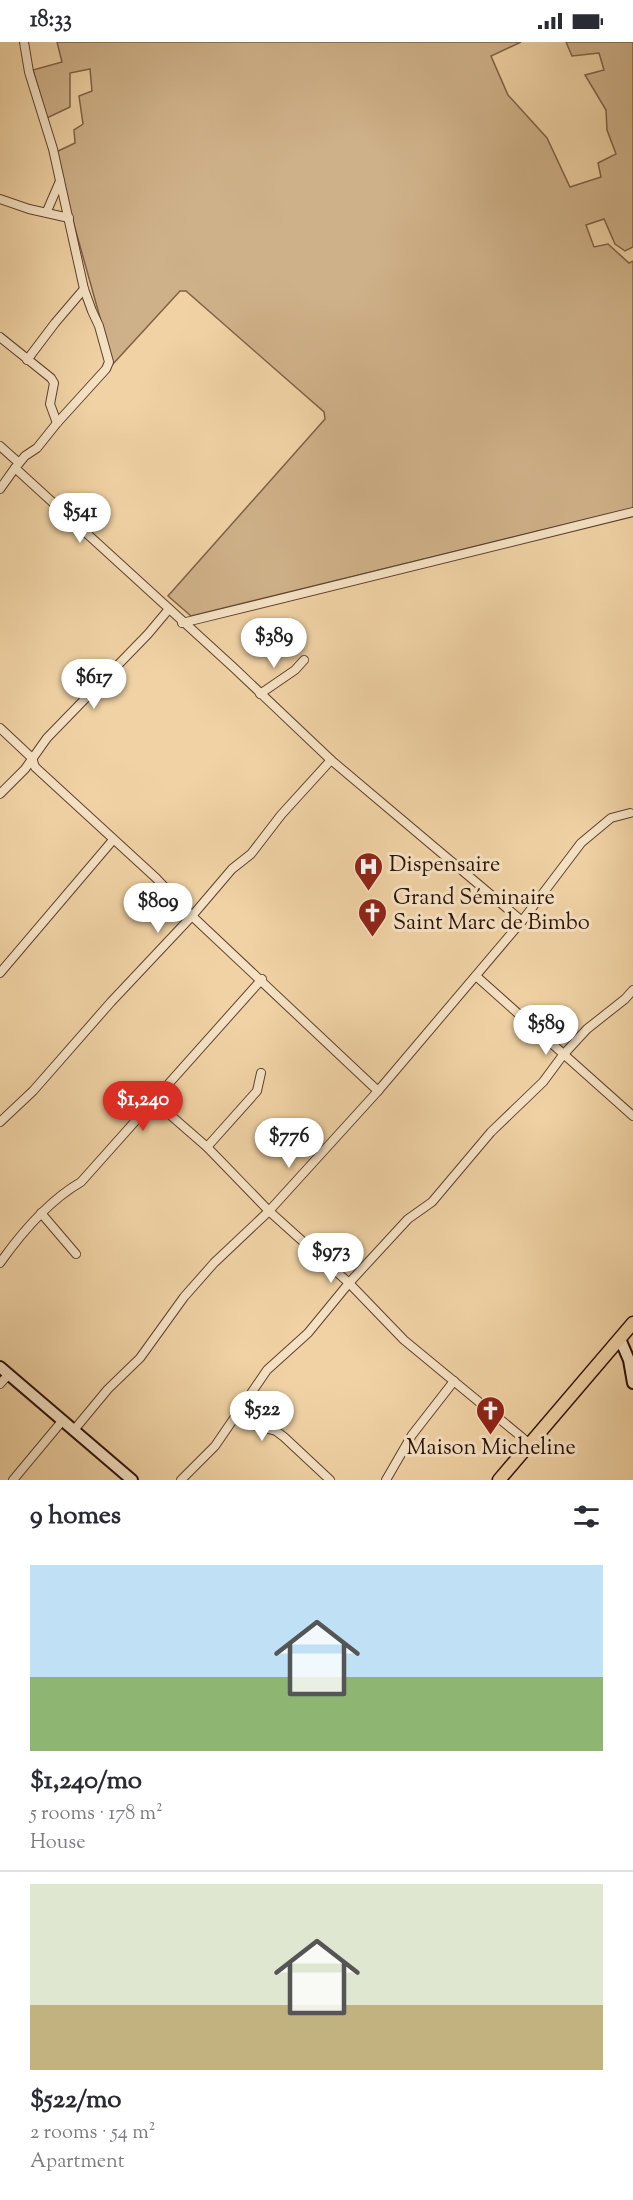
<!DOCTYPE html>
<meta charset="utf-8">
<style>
:root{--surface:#fff;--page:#f2f2f3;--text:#2b2b33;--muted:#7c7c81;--line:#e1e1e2;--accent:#d93025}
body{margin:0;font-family:"Sorts Mill Goudy",serif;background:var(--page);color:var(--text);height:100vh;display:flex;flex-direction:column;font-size:22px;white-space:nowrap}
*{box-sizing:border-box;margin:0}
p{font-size:20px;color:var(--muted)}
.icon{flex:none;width:33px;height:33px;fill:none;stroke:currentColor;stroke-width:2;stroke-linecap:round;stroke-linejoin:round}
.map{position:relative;height:1438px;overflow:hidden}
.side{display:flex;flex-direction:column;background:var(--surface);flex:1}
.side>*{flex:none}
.price{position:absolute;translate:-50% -51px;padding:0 14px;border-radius:21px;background:#fff;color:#222;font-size:20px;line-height:39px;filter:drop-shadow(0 2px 3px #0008)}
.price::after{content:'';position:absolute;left:50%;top:36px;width:18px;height:14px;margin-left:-9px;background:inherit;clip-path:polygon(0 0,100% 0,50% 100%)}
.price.active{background:var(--accent);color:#fff}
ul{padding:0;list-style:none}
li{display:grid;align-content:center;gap:12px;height:318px;padding:0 30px}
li+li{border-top:2px solid var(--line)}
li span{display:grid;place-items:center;height:186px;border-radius:0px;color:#555}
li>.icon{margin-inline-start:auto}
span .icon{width:108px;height:108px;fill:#fffc;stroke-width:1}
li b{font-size:26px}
h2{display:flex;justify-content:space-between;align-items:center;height:72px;padding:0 30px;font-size:26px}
.status{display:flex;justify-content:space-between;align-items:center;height:42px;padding:0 30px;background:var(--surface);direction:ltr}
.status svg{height:16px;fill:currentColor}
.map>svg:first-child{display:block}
.grass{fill:#cfb189;stroke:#7e6148;stroke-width:1.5}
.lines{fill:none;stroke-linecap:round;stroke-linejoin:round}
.street-casing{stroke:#5d412e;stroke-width:10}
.secondary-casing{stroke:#2c1107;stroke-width:14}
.primary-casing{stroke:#2c1107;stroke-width:15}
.street{stroke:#f5e2c4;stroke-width:8}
.secondary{stroke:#f5e2c4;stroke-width:10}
.primary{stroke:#f0d2a4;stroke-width:12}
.labels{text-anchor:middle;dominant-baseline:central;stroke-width:6;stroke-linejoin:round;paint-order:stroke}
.poi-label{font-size:22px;fill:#2c1107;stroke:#f5e2c4;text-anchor:start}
</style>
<div class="status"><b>18:33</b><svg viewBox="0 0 49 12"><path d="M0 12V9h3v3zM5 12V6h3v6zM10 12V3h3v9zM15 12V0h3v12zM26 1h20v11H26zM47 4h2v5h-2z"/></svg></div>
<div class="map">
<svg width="633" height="1438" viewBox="0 0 633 1438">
<rect width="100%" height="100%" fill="#f0d2a4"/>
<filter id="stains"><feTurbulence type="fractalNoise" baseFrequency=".00333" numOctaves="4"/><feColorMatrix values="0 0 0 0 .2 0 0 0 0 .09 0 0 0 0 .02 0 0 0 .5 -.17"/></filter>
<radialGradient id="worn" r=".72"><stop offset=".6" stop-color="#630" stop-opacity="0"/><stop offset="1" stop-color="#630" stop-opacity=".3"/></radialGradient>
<polygon class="grass" points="57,0 521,0 491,14 508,53 547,96 570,145 601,135 598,121 616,112 607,88 606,68 585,33 604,28 599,11 572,14 566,0 633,0 633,205 625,209 615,202 604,177 586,183 594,205 608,202 629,221 633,219 633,466 191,574 168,554 325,377 324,370 186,249 180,249 113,322 54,111 75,101 74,88 83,82 79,54 92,49 90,27 70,31 70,65 47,76 33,28 62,20"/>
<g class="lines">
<defs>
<g id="street">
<polyline points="24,0 29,30 53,107 84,247 92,269 99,284 109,320 106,327 57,381 37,406 25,414 15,426 233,625 331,718 522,879"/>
<polyline points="0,157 29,167 69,176"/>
<polyline points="47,169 60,139"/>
<polyline points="0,295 51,336 54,341 50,362 57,381"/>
<polyline points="27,318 55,281 84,247"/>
<polyline points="0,404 19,421"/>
<polyline points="0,447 15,426"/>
<polyline points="182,581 633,470"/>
<polyline points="260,652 295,628 304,618"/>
<polyline points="0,686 32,716 35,725 156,836 192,874 378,1049"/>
<polyline points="0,752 25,727 47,696 148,592 169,567"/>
<polyline points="0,931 113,798"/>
<polyline points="476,934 633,1074"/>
<polyline points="153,1058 207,1105 269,1169 349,1241 404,1298 530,1402"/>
<polyline points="0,1080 33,1049 111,960 192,874 232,827 251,812 281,773 331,718"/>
<polyline points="207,1105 257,1049 261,1031"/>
<polyline points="41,1171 76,1212"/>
<path d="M 0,1221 C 22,1190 48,1159 81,1140 L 262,937"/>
<polyline points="0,1342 8,1333"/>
<polyline points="240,1369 257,1384 276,1389 284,1395 330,1438"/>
<polyline points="74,1388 108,1347 140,1316 184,1255 214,1221 269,1169 378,1049 522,879 581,801 611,776 630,771"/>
<polyline points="13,1438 63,1378"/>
<polyline points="181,1438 215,1404 267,1328 308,1291 349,1241 408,1177 432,1160 491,1090 543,1040 563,1013 587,987 625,957 633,948"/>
<polyline points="386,1438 412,1393 454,1339"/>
</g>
<g id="secondary">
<polyline points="620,1297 629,1318 633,1341"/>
<polyline points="0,1325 132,1438"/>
</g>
<polyline id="primary" points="499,1438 633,1281"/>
</defs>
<use href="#street" class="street-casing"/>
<use href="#secondary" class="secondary-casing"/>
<use href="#primary" class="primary-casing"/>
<use href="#street" class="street"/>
<use href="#secondary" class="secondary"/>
<use href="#primary" class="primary"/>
</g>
<defs>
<symbol id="hospital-pin" viewBox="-11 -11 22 30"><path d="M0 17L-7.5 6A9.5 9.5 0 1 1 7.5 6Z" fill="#8f2418" stroke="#f5e2c4"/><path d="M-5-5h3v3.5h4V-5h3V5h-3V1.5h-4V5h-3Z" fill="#fff"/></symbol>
<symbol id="church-pin" viewBox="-11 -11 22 30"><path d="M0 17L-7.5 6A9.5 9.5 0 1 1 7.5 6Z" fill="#8f2418" stroke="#f5e2c4"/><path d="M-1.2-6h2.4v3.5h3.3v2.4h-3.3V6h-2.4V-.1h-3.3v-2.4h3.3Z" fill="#fff"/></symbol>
</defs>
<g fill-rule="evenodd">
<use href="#hospital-pin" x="352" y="808" width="33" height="45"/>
<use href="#church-pin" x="356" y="854" width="33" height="45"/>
<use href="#church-pin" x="474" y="1352" width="33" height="45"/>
</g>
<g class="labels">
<g class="poi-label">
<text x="389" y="824">Dispensaire</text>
<text x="393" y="857">Grand Séminaire<tspan x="393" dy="25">Saint Marc de Bimbo</tspan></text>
<text x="491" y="1407" text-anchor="middle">Maison Micheline</text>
</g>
</g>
<rect width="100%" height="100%" filter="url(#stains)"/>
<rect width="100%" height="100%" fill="url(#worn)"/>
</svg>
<b class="price" style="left:80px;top:502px">$541</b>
<b class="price" style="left:274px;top:627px">$389</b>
<b class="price" style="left:94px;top:668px">$617</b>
<b class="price" style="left:158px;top:892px">$809</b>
<b class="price" style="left:546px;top:1014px">$589</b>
<b class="price active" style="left:143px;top:1090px">$1,240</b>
<b class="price" style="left:289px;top:1127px">$776</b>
<b class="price" style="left:331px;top:1242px">$973</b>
<b class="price" style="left:262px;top:1400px">$522</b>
</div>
<section class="side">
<h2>9 homes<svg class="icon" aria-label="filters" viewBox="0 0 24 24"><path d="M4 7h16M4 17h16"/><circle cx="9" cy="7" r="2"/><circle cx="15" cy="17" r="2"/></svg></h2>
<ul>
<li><span style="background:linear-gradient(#bfe0f5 60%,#8fb573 0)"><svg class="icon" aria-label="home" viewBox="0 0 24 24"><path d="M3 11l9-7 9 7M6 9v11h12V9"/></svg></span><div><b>$1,240/mo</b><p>5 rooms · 178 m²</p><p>House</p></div></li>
<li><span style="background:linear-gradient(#dfe7d0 65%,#c2b280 0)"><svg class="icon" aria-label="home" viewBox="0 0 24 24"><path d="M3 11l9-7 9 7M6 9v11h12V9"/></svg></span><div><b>$522/mo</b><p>2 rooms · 54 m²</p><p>Apartment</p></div></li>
</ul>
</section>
